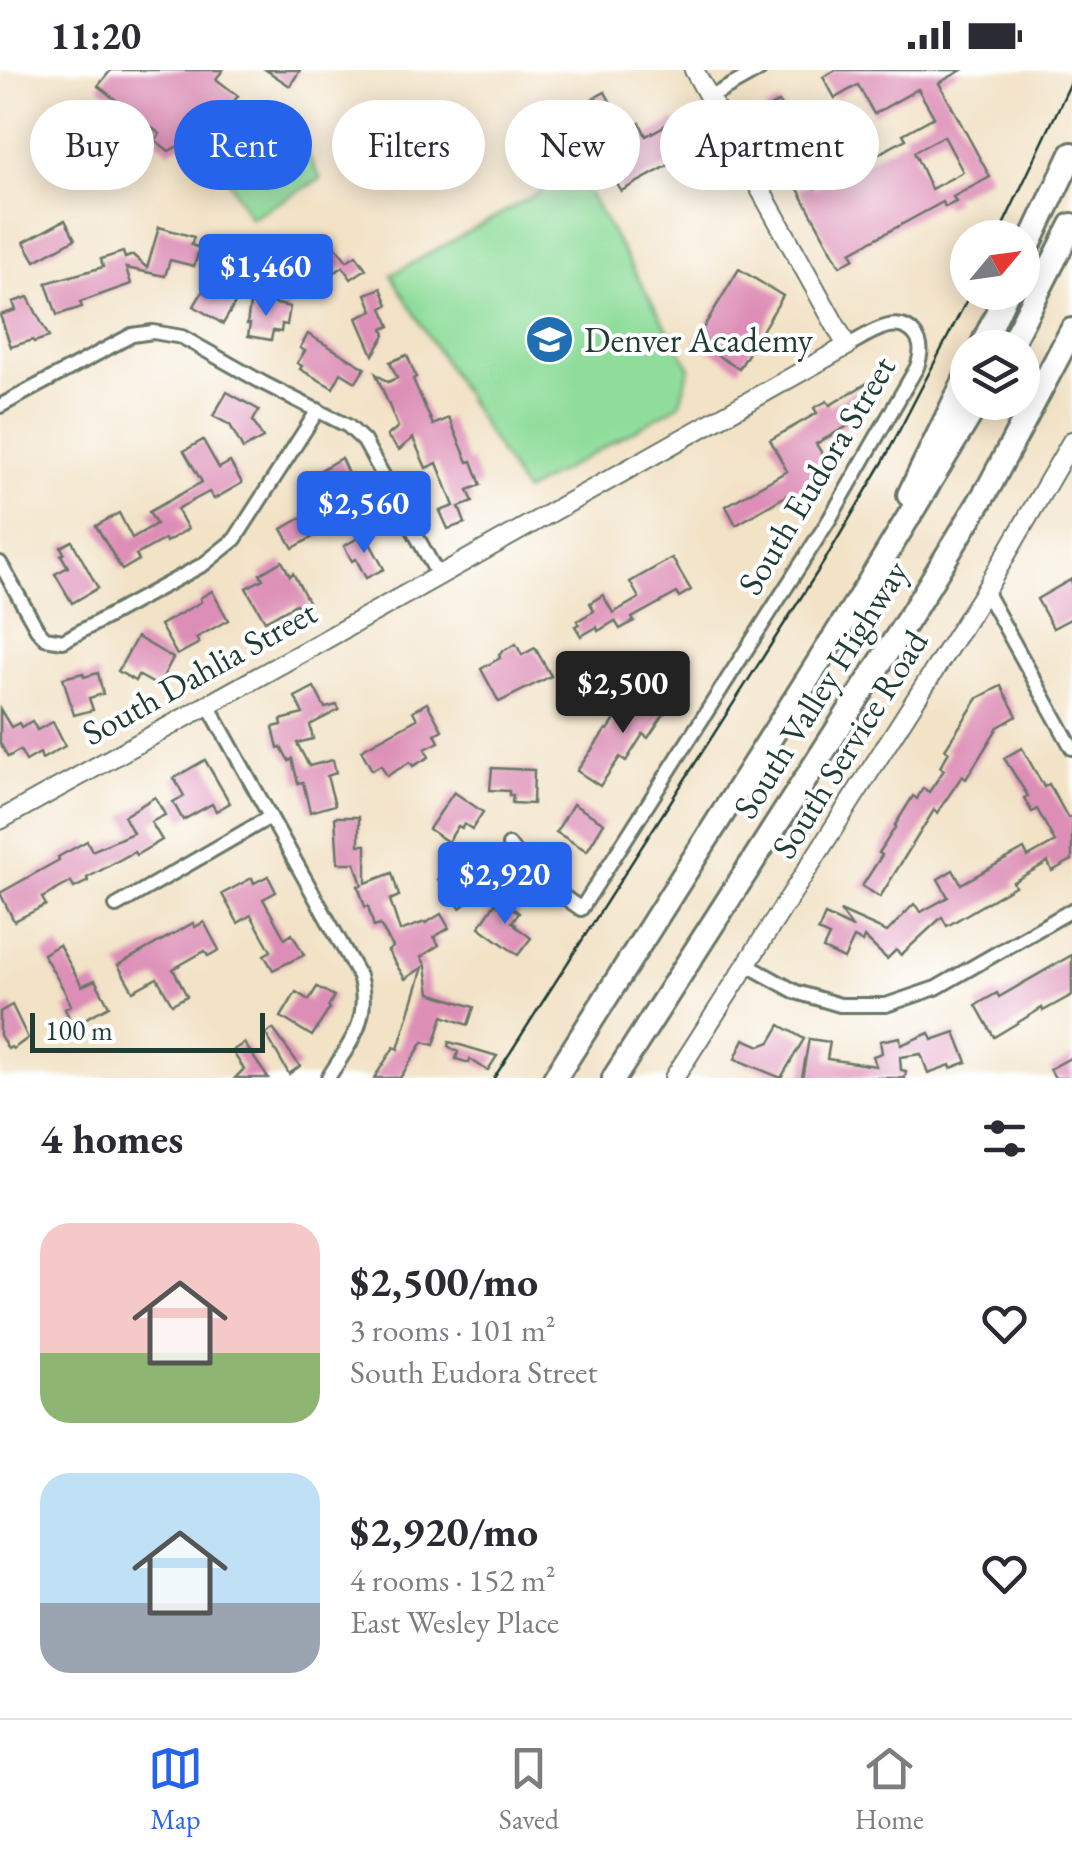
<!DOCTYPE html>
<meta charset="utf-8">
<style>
:root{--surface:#fff;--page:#f2f2f3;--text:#2b2b33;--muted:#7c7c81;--line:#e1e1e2;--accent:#2563eb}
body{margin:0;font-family:"EB Garamond",serif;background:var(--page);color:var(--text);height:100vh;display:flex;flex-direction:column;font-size:38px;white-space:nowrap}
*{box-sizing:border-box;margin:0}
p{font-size:32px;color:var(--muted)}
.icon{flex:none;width:55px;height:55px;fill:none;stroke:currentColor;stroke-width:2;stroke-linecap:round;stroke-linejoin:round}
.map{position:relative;height:1008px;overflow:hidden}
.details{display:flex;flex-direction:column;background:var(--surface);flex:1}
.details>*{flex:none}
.hud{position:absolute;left:30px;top:30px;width:1012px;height:90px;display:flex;gap:20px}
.needle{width:65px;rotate:61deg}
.tools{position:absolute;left:950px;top:150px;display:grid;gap:20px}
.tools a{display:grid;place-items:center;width:90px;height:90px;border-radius:50%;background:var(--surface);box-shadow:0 5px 25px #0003;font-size:50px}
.scale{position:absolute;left:30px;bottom:25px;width:235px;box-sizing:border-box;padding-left:10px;border:5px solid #1f3d34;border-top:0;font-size:28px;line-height:35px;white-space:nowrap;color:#1f3d34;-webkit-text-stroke:8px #fff;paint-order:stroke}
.price{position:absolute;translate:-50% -85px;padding:0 22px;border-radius:10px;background:var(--accent);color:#fff;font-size:32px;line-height:65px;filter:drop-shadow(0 2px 5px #0008)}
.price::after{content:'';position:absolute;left:50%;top:60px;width:30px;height:22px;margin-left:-15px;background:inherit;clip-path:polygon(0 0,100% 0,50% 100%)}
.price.current{background:#222;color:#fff}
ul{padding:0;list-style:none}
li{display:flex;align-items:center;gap:30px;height:250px;padding:0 40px}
li span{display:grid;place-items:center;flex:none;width:280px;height:200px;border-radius:30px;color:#555}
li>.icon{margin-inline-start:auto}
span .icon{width:120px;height:120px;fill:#fffc;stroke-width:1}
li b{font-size:42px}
h2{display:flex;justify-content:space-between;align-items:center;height:120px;padding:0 40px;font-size:42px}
.pill{padding:0 35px;border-radius:45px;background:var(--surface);box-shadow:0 5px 25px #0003;font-size:35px;line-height:90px}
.pill.current{background:var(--accent);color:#fff}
.status{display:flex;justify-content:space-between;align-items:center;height:70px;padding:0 50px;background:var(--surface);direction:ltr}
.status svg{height:28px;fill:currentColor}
.tab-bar{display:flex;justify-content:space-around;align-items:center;height:140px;border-top:2px solid var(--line);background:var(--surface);font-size:28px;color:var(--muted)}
.tab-bar a{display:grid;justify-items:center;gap:5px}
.tab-bar .current{color:var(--accent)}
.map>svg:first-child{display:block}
.green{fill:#90dd9b;stroke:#588d68;stroke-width:2.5}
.building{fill:#dd8eb6;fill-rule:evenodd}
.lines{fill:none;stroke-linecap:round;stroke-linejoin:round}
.street-casing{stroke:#697767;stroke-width:18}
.secondary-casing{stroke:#697767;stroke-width:22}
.highway-casing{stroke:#697767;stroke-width:28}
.street{stroke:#fff;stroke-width:12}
.secondary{stroke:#fff;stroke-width:18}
.highway{stroke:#fff;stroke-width:22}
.tram{stroke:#1f3d34;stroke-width:2.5}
.labels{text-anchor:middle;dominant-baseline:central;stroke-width:8;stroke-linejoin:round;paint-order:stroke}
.poi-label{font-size:35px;fill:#1f3d34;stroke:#fff;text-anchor:start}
.street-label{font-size:35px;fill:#1f3d34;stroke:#fff}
</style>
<div class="status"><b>11:20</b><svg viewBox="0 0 49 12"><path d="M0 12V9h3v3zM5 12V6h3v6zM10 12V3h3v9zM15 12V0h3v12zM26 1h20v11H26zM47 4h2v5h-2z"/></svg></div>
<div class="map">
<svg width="1072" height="1008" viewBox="0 0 1072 1008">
<rect width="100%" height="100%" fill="#fff"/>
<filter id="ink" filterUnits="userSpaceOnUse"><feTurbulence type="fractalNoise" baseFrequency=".01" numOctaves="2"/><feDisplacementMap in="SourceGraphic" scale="20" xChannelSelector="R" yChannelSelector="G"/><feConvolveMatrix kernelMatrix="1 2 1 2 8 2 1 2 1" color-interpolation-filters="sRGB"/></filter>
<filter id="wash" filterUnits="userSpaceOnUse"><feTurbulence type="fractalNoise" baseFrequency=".0048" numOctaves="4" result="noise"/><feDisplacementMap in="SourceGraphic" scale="40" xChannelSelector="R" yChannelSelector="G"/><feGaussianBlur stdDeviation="2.25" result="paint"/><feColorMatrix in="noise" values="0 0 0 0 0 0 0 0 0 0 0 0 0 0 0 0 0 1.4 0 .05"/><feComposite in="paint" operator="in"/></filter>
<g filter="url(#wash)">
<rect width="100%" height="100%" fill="#f2e2c6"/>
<g class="green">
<polygon points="545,48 565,84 545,95 526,59"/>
<polygon points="299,69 321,109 250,148 228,109"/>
<polygon points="558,112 586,118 690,298 679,335 524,422 391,205"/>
</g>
<g id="blocks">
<g class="building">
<polygon points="111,0 223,0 216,9 238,26 214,56 169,81 155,70 160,64 98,16"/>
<polygon points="266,0 300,0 290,16"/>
<path d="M 836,0 L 962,0 L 939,13 L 990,107 L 953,127 L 956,132 L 945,137 L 943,132 L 851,182 L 854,188 L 840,196 L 798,119 L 811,112 L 815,118 L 906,69 L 903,64 L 934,47 L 918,19 L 874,44 L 858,15 L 835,28 L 823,7 ZM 944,66 L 963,102 L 931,119 L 914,82 Z"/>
<polygon points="605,22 626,61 640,53 646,66 675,50 693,82 621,121 576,38"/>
<polygon points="779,32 795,59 807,51 819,70 795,83 779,56 774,59 764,40"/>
<polygon points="65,150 75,169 35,191 24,172"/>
<polygon points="159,157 194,167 191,175 200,178 194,196 170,190 165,206 126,198 131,214 80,232 82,237 57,245 46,213 103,197 101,189 123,182 125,188 133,185 147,198"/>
<polygon points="326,166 332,178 335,176 347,191 356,185 366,199 351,209 343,197 327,207 308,179"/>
<polygon points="236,188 250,197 239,215 244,218 223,254 194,236 214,202 225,208"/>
<polygon points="739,199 783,226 739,299 695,271"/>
<polygon points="381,218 388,235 382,238 390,256 383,259 385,265 373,285 357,248 373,241 366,224"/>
<polygon points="28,227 49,267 34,272 33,270 11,277 0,245 16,240 13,232"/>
<polygon points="251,228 290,237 287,255 282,254 281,262 273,261 271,270 248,266 250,254 247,254"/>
<polygon points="308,264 365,298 356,312 341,303 333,318 300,299 302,296 297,293 305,281 300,278"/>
<polygon points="407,285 416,307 413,309 433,355 449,348 468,392 472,391 481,415 468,420 473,432 459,437 465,453 448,459 440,441 454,436 437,393 426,398 413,368 399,380 387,366 398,357 376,304 388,312 397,308 390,292"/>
<polygon points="869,312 879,330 855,346 858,350 816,374 833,401 820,408 822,410 814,415 815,417 808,422 810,423 796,432 791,423 736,455 726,436 787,401 770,370 817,343 814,338 827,331 830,335"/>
<polygon points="227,322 259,340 253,351 263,368 243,379 230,355 213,346"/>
<polygon points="203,370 219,398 230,392 242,413 214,429 209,422 177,439 188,459 166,472 165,469 136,485 139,490 122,500 96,456 119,443 132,468 156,454 149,442 202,412 184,381"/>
<polygon points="341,388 351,411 341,416 356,443 293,478 282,459 320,437 304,410"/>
<polygon points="365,464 384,499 366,508 356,489 352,491 344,476"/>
<polygon points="72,471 98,518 72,533 55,504 68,497 61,485 64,483 61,477"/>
<polygon points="672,488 691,520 679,527 677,523 632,548 634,551 620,559 615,551 598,561 597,557 581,566 575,556 579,554 577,551 594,541 590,533 603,525 613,543 639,528 630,512"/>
<polygon points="282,491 290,506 293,503 310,535 300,541 296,534 265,551 246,518 263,509 260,504"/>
<polygon points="1072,509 1072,548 1053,558 1037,529"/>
<polygon points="212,521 228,550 196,568 199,573 177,585 160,555 201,532 200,528"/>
<polygon points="137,567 173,588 158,616 138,605 135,611 118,601"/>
<polygon points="516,574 522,585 535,578 551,606 499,632 481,599 500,588 499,585 503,581"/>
<polygon points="83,603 84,607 98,603 103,624 89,628 93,640 74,645 63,608"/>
<polygon points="648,616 662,625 654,637 664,644 648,668 643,664 626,691 620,687 600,716 577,701 606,659 608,660 630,628 634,631 636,627 639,629"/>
<polygon points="1001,616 1017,646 998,657 966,709 962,706 937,743 934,740 880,827 862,816 882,785 879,783 896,756 895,755 913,726 917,729 923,718 929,722 944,700 940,697 949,682 945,679 978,628"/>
<polygon points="314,617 325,638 337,635 339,640 310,655 313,669 297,673 309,696 333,690 336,703 327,706 335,735 310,742 303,712 298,713 292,689 289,691 281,677 278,678 273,657 282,655 281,650 303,644 295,627"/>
<polygon points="427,633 442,660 435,664 439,672 425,679 429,687 413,696 410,692 387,706 381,695 372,700 361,680 417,649 413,641"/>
<polygon points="0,639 11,657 19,653 21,657 32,651 37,660 53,652 65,676 42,689 40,683 26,691 20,680 8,687 0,673"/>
<polygon points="1022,678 1044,717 1049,714 1068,748 1072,746 1072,790 1052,801 1048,792 1013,812 1015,816 947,856 942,847 901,885 896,880 887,889 864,867 862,872 854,868 844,889 823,879 829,866 818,861 825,845 853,858 840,841 887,862 914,834 921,842 948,827 938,809 953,800 961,814 1024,779 1028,787 1055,772 1037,739 1032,742 1024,728 1028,726 1004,688"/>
<polygon points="205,690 230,733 216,741 212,734 183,750 173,732 184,726 174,708"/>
<polygon points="492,698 534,700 533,734 512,733 513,725 509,725 509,721 490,720"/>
<polygon points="454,722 483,742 472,759 464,754 462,758 458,756 448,772 429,759"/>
<polygon points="155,727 165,745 151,752 162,770 136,785 134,782 87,808 88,811 74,818 71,812 42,828 46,835 14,851 0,823 59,790 58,787 87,771 92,781 133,763 124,746"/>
<polygon points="573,734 604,753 587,781 556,762"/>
<polygon points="335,747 359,747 359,775 366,775 366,813 392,803 399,826 390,830 400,861 425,852 426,853 441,844 449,858 434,867 439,875 421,887 426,896 430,923 474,937 468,955 443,946 434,975 423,972 400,1008 374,1008 394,977 398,979 423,897 405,909 388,881 393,877 380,855 374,857 368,836 365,837 358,816 362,815 355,793 338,793"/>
<polygon points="460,791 482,821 460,838 438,809"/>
<polygon points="268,806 276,822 263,829 285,869 292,864 304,885 273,900 264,885 271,881 251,845 238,853 222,824 252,808 254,813"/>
<polygon points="502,830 519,843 512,852 516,854 515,856 531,868 518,885 479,857 496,832 498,835"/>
<polygon points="204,852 219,880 208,886 205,881 173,899 187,926 172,934 157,908 133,921 118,895 193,853 195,857"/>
<polygon points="59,875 82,916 95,910 109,936 73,955 65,939 71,935 64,920 43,884"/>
<polygon points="1072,885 1072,925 1043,941 1042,938 994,967 976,935 997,923 999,927"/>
<polygon points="317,917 334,926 328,937 330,938 312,966 281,947 296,922 309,930"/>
<polygon points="12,935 28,968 13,979 11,977 8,979 0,965 0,942"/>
<polygon points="780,955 804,969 781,1008 735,989 744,969 760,976 770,972"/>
<polygon points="273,959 300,996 289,1004 266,964"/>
<polygon points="955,962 967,992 951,998 950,995 928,1003 921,984 900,987 901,1000 906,1001 905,1008 802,1008 809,969 830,972 827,989 876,996 873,986 882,983 880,971 900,967 901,975 929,963 932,970"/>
<polygon points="449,972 460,975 497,986 488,1000 485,999 470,989 469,993 456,989 458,982 448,976"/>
<polygon points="244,973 268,1008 235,1008 244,999 232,981"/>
<polygon points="1072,987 1072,1008 1055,1008 1050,999"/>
</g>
</g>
</g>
<g filter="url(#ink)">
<use href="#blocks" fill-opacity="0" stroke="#697767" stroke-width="2.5"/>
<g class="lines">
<defs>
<g id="street">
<polyline points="709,28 759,0"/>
<polyline points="0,336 132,265 153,262 182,267 263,313 348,356 364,371 438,505"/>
<polyline points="0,493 37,559 45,568 63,571 204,494 235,469 318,340"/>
<polyline points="985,521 1072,678"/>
<path d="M 208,635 L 359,906 C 372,949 350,973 328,1008"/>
<path d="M 509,775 L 532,804 L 581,839 L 829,450 L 917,297 C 921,285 923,275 915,265 C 897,242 866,266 847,276"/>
<polyline points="116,836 270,747"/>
<polyline points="747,895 796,922 840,935 886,935 936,918 1072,840"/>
</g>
<g id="secondary">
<polyline points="0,750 312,577 847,276 694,0"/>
<polyline points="674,1008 985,521 1072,371"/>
</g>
<g id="highway">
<polyline points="1022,190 1072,84"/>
<polyline points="981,278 1007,222"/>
<polyline points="1009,278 1072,155"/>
<polyline points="909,425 968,304"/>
<polyline points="555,1008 868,514 978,332"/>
<polyline points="614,1008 912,543 990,415 1072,260"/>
</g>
</defs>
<use href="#street" class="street-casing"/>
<use href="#secondary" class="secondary-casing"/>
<use href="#highway" class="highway-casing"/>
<use href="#street" class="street"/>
<use href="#secondary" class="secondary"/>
<use href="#highway" class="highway"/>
<g class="tram">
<polyline points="997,168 1072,10"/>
<polyline points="494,1008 825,490 883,392 971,222"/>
</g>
</g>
</g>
<defs>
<symbol id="school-disc" viewBox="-11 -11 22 22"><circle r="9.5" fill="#1f6fb2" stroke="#fff"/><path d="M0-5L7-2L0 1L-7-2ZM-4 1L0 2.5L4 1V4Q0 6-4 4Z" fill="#fff"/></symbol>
</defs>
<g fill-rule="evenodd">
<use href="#school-disc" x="522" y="242" width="55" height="55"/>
</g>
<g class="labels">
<g class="poi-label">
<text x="584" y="269">Denver Academy</text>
</g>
<g class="street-label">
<text transform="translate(816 405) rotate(-59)">South Eudora Street</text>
<text transform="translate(199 602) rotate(-29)">South Dahlia Street</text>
<text transform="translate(820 619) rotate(-58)">South Valley Highway</text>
<text transform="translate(849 674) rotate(-58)">South Service Road</text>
</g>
</g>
</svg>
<div class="tools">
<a><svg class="needle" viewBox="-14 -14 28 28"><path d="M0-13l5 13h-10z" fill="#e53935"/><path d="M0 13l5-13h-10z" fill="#7c7c81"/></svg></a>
<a><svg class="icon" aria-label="layers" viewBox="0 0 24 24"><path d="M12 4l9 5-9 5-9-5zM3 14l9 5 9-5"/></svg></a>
</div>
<div class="scale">100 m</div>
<b class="price" style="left:266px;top:249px">$1,460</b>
<b class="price" style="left:364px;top:486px">$2,560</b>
<b class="price current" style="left:623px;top:666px">$2,500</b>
<b class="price" style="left:505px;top:857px">$2,920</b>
<div class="hud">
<a class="pill">Buy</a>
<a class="pill current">Rent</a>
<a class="pill">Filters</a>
<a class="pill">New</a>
<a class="pill">Apartment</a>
</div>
</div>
<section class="details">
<h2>4 homes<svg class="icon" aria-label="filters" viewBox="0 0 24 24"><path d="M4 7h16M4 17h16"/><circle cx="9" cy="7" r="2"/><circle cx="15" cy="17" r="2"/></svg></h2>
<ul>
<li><span style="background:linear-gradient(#f6c9c9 65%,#8fb573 0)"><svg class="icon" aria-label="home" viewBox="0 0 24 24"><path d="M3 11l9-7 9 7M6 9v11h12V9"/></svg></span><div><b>$2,500/mo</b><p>3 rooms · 101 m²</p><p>South Eudora Street</p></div><svg class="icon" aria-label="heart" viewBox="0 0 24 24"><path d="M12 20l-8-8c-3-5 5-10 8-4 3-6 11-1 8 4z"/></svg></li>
<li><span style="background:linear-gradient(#bfe0f5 65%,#9aa5b1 0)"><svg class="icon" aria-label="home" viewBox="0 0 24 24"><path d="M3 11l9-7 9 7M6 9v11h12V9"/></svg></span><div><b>$2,920/mo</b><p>4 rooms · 152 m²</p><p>East Wesley Place</p></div><svg class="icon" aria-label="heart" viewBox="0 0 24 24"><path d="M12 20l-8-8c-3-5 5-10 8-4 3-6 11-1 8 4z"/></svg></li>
</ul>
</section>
<nav class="tab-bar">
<a class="current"><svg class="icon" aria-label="map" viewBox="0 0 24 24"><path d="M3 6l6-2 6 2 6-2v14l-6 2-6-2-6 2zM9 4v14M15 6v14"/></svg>Map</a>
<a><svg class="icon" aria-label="saved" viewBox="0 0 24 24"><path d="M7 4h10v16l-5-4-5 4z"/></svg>Saved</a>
<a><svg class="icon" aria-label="home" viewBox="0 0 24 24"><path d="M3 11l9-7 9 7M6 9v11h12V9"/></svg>Home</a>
</nav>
